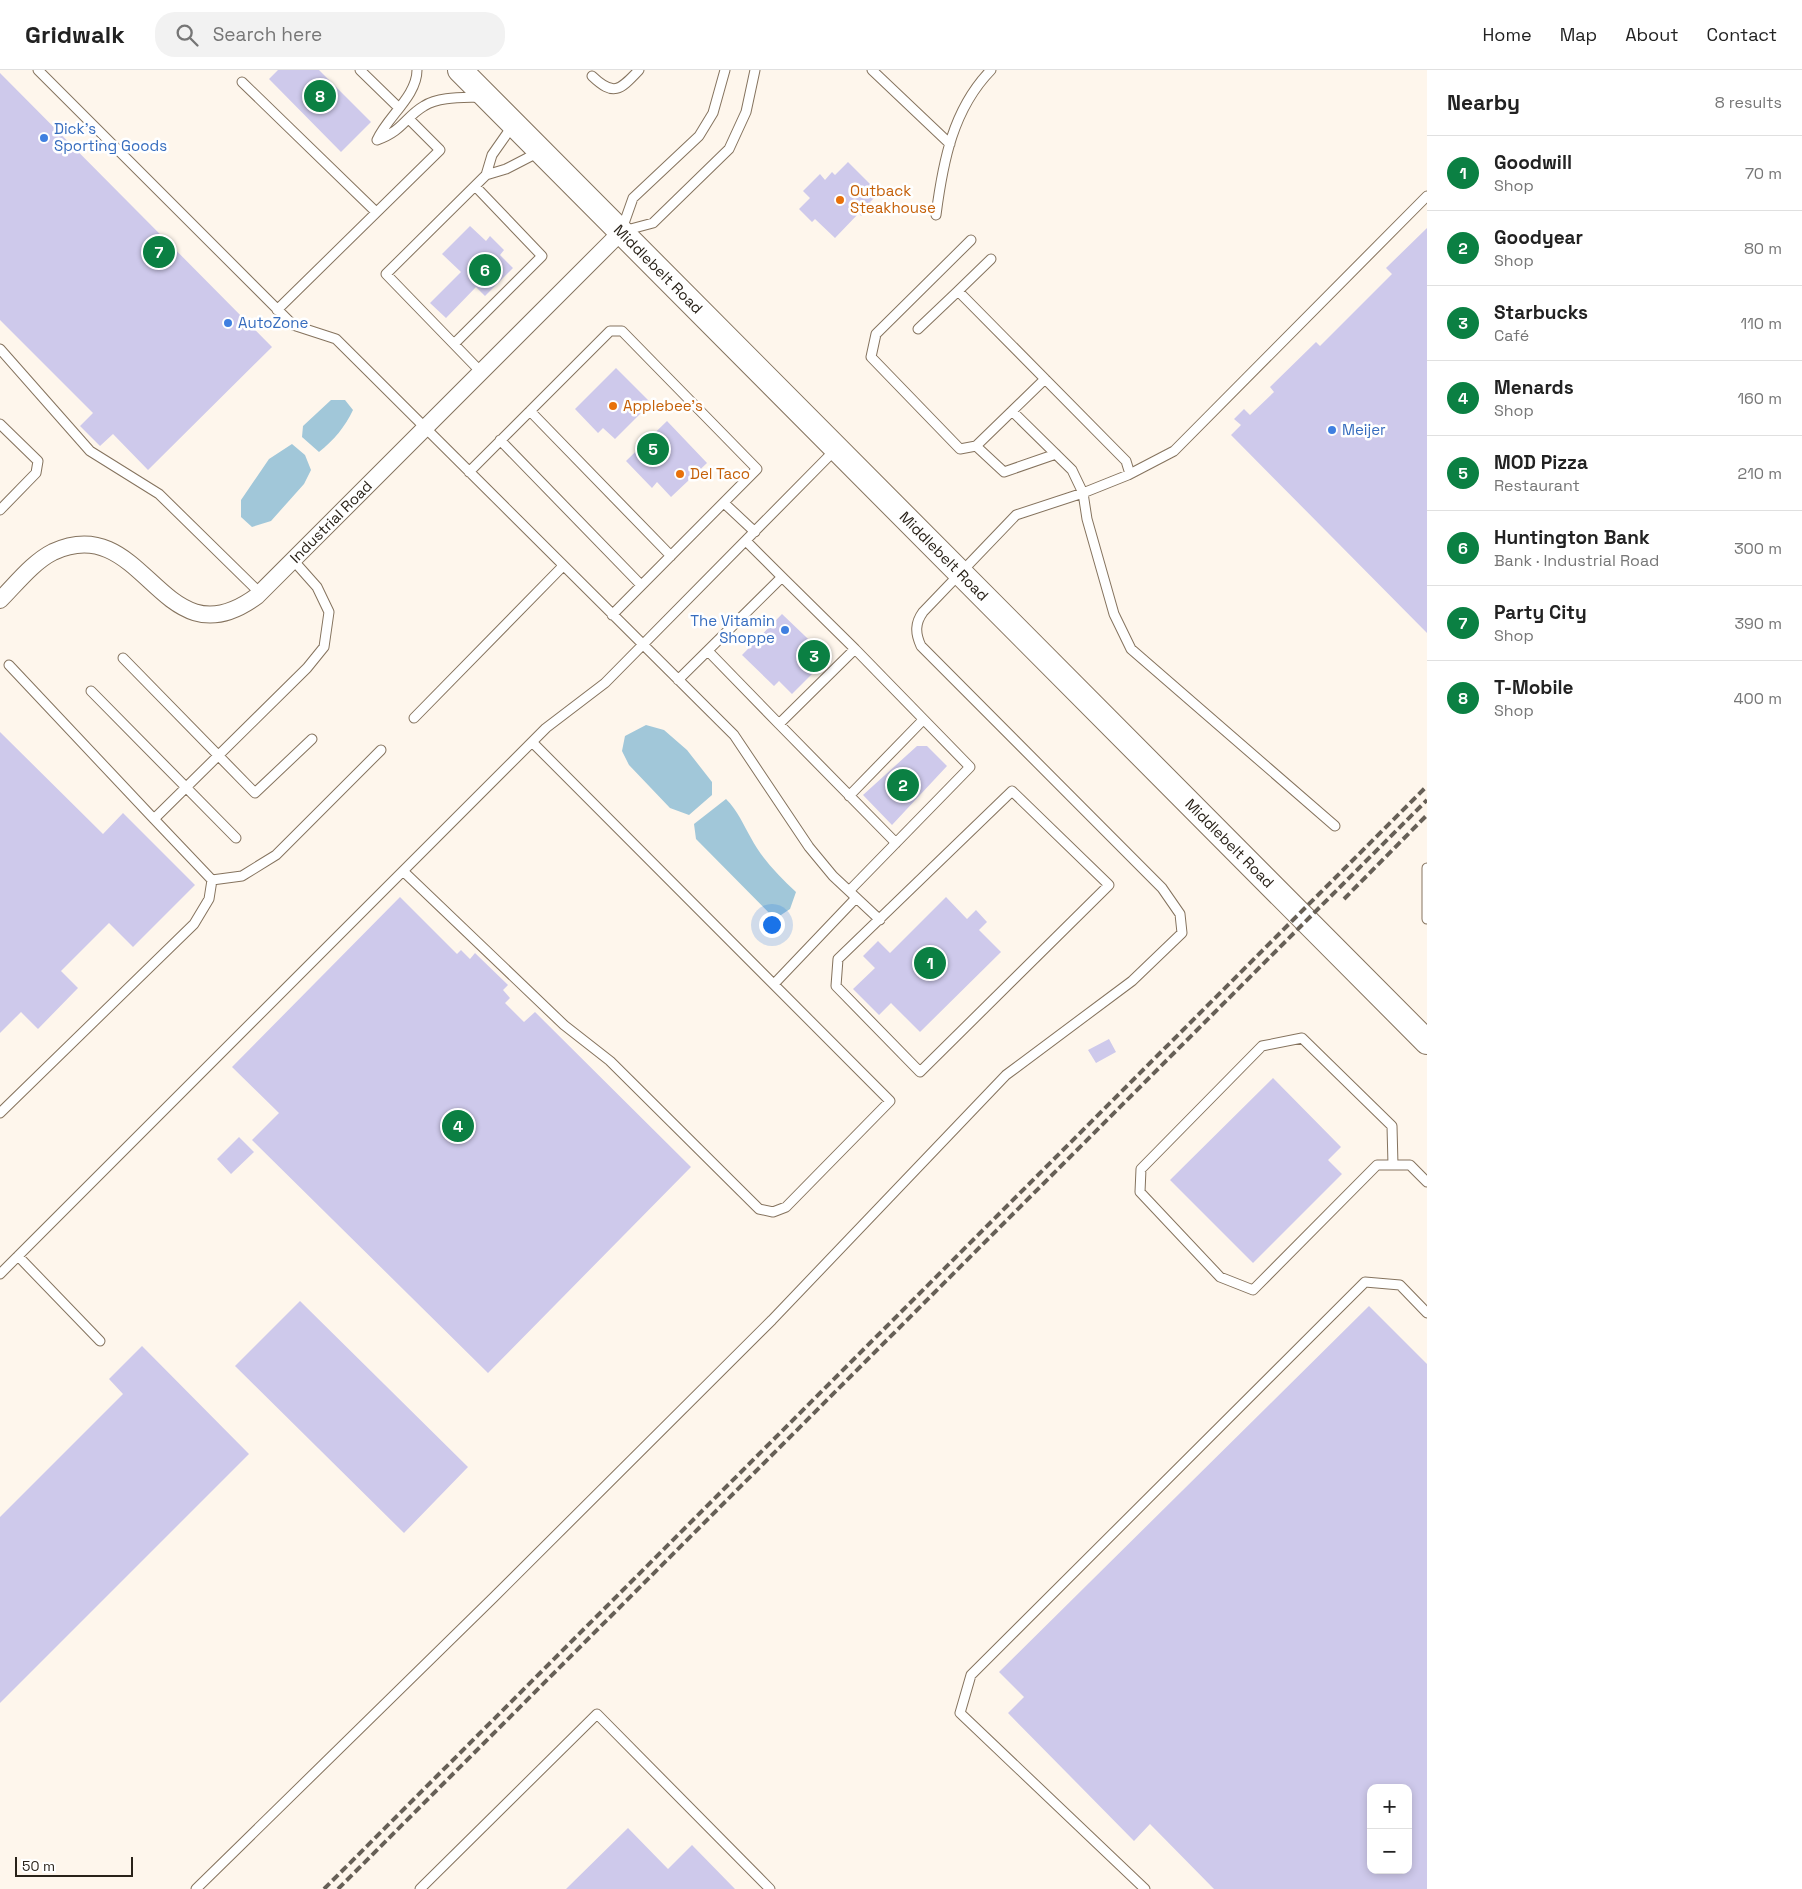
<!DOCTYPE html>
<html lang="en">
<head>
<meta charset="utf-8">
<style>
	:root { --surface:#fff; --page:#f2f2f2; --text:#222; --muted:#767676; --line:#e0e0e0; --accent:#0b8043 }
	body { margin:0; font-family:"Space Grotesk",sans-serif; background:var(--page); color:var(--text) }
	.controls { position:absolute; right:15px; bottom:15px; display:grid; overflow:hidden; border-radius:10px; box-shadow:0 2px 8px #0003 }
	.controls button { width:45px; height:45px; display:grid; place-items:center; padding:0; border:0; border-bottom:1px solid var(--line); background:var(--surface); color:var(--text); font:25px sans-serif }
	.scale { position:absolute; left:15px; bottom:12px; width:118px; box-sizing:border-box; padding-left:5px; border:2px solid #292219; border-top:0; font-size:14px; line-height:18px; white-space:nowrap; color:#292219; -webkit-text-stroke:4px #fff; paint-order:stroke }
	.you { position:absolute; left:771px; top:854px; width:18px; height:18px; margin:-12px; border:4px solid #fff; border-radius:50%; background:#1a73e8; box-shadow:0 0 0 8px #1a73e833 }
	.badge { display:grid; place-items:center; width:32px; height:32px; border-radius:50%; background:var(--accent); color:#fff; font-size:16px; font-weight:700 }
	.pin { position:absolute; translate:-50% -50%; border:2px solid #fff; box-shadow:0 1px 5px #0006 }
	.list { margin:0; padding:0; list-style:none }
	h2 { display:flex; justify-content:space-between; align-items:center; height:65px; margin:0; padding:0 20px; font-size:21px }
	h2 small { font-size:16px; font-weight:400; color:var(--muted) }
	.list li { display:grid; grid-template-columns:32px 1fr auto; gap:15px; align-items:center; box-sizing:border-box; height:75px; padding:0 20px; border-top:1px solid var(--line) }
	.list b { display:block; font-size:19px; white-space:nowrap }
	.list p { margin:0; font-size:16px; white-space:nowrap; color:var(--muted) }
	.list em { font-size:16px; font-style:normal; color:var(--muted) }
	.icon { flex:none; width:28px; height:28px; fill:none; stroke:currentColor; stroke-width:2; stroke-linecap:round; stroke-linejoin:round }
	.map { position:relative; flex:none; width:1427px; height:1819px; overflow:hidden }
	header { display:flex; align-items:center; gap:30px; box-sizing:border-box; height:70px; padding:0 25px; background:var(--surface); border-bottom:1px solid var(--line) }
	header strong { font-size:24px }
	nav { display:flex; gap:28px; margin-inline-start:auto; font-size:18px }
	.search { width:350px; height:45px; background:var(--page); display:flex; align-items:center; gap:12px; box-sizing:border-box; padding:0 18px; border-radius:20px; color:var(--muted); font-size:19px }
	main { display:flex }
	aside { flex:1; background:var(--surface) }
	.map>svg:first-child { display:block }
	.water { fill:#a1c7d9 }
	.building { fill:#cec9eb; fill-rule:evenodd }
	.lines { fill:none; stroke-linecap:round; stroke-linejoin:round }
	.service-casing { stroke:#85735e; stroke-width:11 }
	.minor-casing { stroke:#85735e; stroke-width:18 }
	.secondary-casing { stroke:#85735e; stroke-width:26 }
	.service { stroke:#fff; stroke-width:9 }
	.minor { stroke:#fff; stroke-width:16 }
	.secondary { stroke:#fff; stroke-width:24 }
	.rail { stroke:#676057; stroke-width:4; stroke-dasharray:8 4; stroke-linecap:butt }
	.shop-dot { fill:#3f7fe0; stroke:#fff; stroke-width:2 }
	.food-dot { fill:#e8710a; stroke:#fff; stroke-width:2 }
	.labels { text-anchor:middle; stroke-width:5; stroke-linejoin:round; paint-order:stroke }
	.shop-label { font-size:15px; fill:#366cbe; stroke:#fff; text-anchor:start }
	.food-label { font-size:15px; fill:#c56008; stroke:#fff; text-anchor:start }
	.street-label { font-size:15px; fill:#292219; stroke:#fff }
</style>
</head>
<body>
<header>
<strong>Gridwalk</strong>
<div class="search"><svg class="icon" aria-label="search" viewBox="0 0 24 24"><circle cx="10" cy="10" r="6"/><path d="M15 15l6 6"/></svg>Search here</div>
<nav><a>Home</a><a>Map</a><a>About</a><a>Contact</a></nav>
</header>
<main>
<div class="map">
<svg width="1427" height="1819" viewBox="0 0 1427 1819">
	<rect width="100%" height="100%" fill="#fef6ec"/>
	<path class="water" d="M331,330H345L353,340C345,357 334,370 319,382L302,367L303,356Z
		M292,374L305,385L311,400L304,414L271,451L252,457L241,447V430L269,389Z
		M646,655L664,660L687,680L712,712V725L689,745L670,738L629,695L622,681L625,666Z
		M726,729C738,741 743,754 751,768C762,789 779,806 796,822L790,839L775,849L696,769L694,754Z"/>
	<path class="building" d="M278,0H319L371,52L341,82L269,9Z
		M0,3L272,277L148,400L113,364L100,376L80,356L93,343L0,250Z
		M848,92L879,123L870,132L873,134L861,146L859,143L835,168L815,149L812,152L799,139L810,128L803,121L820,104L825,110L832,102L835,105Z
		M470,156L486,171L490,166L504,180L500,185L513,198L485,226L476,217L446,248L430,233L461,202L442,184Z
		M1427,158V563L1231,365L1241,355L1234,349L1244,339L1250,345L1274,322L1270,317L1316,272L1320,276L1392,204L1386,198Z
		M616,298L651,333L615,369L603,358L598,363L575,339Z
		M667,351L707,393L671,427L657,412L652,418L626,391Z
		M782,544L828,588L792,624L779,611L774,616L742,585Z
		M0,662L103,764L123,743L195,815L133,877L109,853L61,901L78,918L38,959L21,942L0,963Z
		M917,676H927L947,696L892,755L863,725Z
		M400,827L457,884L461,880L470,889L475,883L508,915L503,920L510,928L505,933L524,952L535,942L691,1097L488,1303L252,1070L279,1043L232,997Z
		M946,827L967,849L976,840L987,852L979,860L1001,882L920,962L891,933L879,945L853,919L875,898L863,886L878,871L890,883Z
		M1109,969L1116,982L1096,993L1088,980Z
		M1273,1008L1341,1077L1328,1090L1342,1104L1253,1193L1170,1110Z
		M239,1067L254,1082L231,1104L217,1089Z
		M300,1231L468,1397L404,1463L235,1296Z
		M1369,1236L1427,1294V1819H1214L1150,1754L1134,1771L1008,1643L1024,1627L999,1602ZM1371,1718H1408V1800H1371Z
		M142,1276L249,1384L0,1633V1447L123,1324L109,1309Z
		M628,1758L668,1799L692,1775L735,1819H566Z"/>
	<g class="lines">
		<defs>
			<path id="service" d="M38,0L293,255L336,269L734,665L809,777L833,806L880,850
				M360,0L399,38
				M417,0C417,26 387,47 377,70C403,61 405,47 424,36C440,26 465,28 483,27
				M872,0L950,74
				M592,6C614,27 620,20 639,0
				M242,12L376,142
				M513,55L492,85L486,105L506,99L539,82
				M936,145C943,91 953,39 991,0
				M622,159L633,128L699,66L713,43L725,0
				M623,161L653,153L729,79L746,42L755,0
				M971,170L876,264L871,287L960,379L976,376L1045,309
				M991,189L958,221L1126,391L1130,404
				M277,240L440,80L409,49
				M918,259L958,221
				M454,274L542,186L476,117
				M0,279L90,381L159,424L260,523
				M481,302L386,204L486,105
				M530,341L671,486
				M1012,341L1072,400L1083,423L1087,449L1114,544L1131,579L1335,756
				M0,354L38,391L36,403L0,440
				M500,370L641,515
				M976,376L1004,402L1056,384
				M469,402L610,261H622L757,399L612,545
				M724,433L755,462
				M708,581L779,654L855,579L782,507
				M123,588L255,723L312,669
				M9,595L154,749
				M678,610L782,507L746,471
				M91,621L236,768
				M414,648L563,496
				M779,654L896,773
				M1012,721L1109,815L920,1002L836,916L838,889Z
				M849,726L923,650
				M1427,798V849
				M403,801L564,955L610,991L759,1139L773,1142L786,1137L890,1031L532,672
				M212,810L242,806L276,785L381,680
				M849,821L970,697L855,579
				M774,914L856,828
				M0,1043L194,854L209,829L212,810L154,749L307,598L324,577L329,542L317,517L293,490
				M1393,1095L1392,1056L1302,968L1262,976L1141,1099L1140,1122L1220,1207L1253,1220L1377,1095H1410L1427,1112
				M18,1186L100,1271
				M0,1204L546,658L605,613L836,379
				M196,1819L494,1527L772,1250L1006,1005L1132,911L1182,863L1180,844L1162,818L921,576C915,563 915,553 923,542L1016,445L1083,423L1128,405L1174,381L1427,126
				M420,1819L597,1644L770,1819
				M1145,1819L960,1643L971,1605L1365,1212L1400,1215L1427,1243"/>
			<g id="minor">
				<path id="s1" d="M0,530C16,514 33,492 53,482C146,439 161,597 257,526L621,162"/>
			</g>
			<g id="secondary">
				<path id="s2" d="M460,0L1427,972"/>
			</g>
		</defs>
		<use href="#service" class="service-casing"/>
		<use href="#minor" class="minor-casing"/>
		<use href="#secondary" class="secondary-casing"/>
		<use href="#service" class="service"/>
		<use href="#minor" class="minor"/>
		<use href="#secondary" class="secondary"/>
		<path class="rail" d="M1344,829L1427,745
			M324,1819L1427,716
			M338,1819L1427,730"/>
	</g>
	<g class="shop-dot">
		<circle cx="44" cy="68" r="5"/>
		<circle cx="228" cy="253" r="5"/>
		<circle cx="1332" cy="360" r="5"/>
		<circle cx="785" cy="560" r="5"/>
	</g>
	<g class="food-dot">
		<circle cx="840" cy="130" r="5"/>
		<circle cx="613" cy="336" r="5"/>
		<circle cx="680" cy="404" r="5"/>
	</g>
	<g class="labels">
		<g class="shop-label">
			<text x="54" y="64">Dick's<tspan x="54" dy="17">Sporting Goods</tspan></text>
			<text x="238" y="258">AutoZone</text>
			<text x="1342" y="365">Meijer</text>
			<text x="775" y="556" text-anchor="end">The Vitamin<tspan x="775" dy="17">Shoppe</tspan></text>
		</g>
		<g class="food-label">
			<text x="850" y="126">Outback<tspan x="850" dy="17">Steakhouse</tspan></text>
			<text x="623" y="341">Applebee's</text>
			<text x="690" y="409">Del Taco</text>
		</g>
		<g class="street-label">
			<text dy="5" stroke="none"><textPath href="#s2" startOffset="281">Middlebelt Road</textPath></text>
			<text dy="5" stroke="none"><textPath href="#s1" startOffset="408">Industrial Road</textPath></text>
			<text dy="5" stroke="none"><textPath href="#s2" startOffset="686">Middlebelt Road</textPath></text>
			<text dy="5" stroke="none"><textPath href="#s2" startOffset="1091">Middlebelt Road</textPath></text>
		</g>
	</g>
</svg>
<div class="controls">
<button>+</button>
<button>−</button>
</div>
<div class="scale">50 m</div>
<div class="you"></div>
<div class="pin badge" style="left:930px;top:893px">1</div>
<div class="pin badge" style="left:903px;top:715px">2</div>
<div class="pin badge" style="left:814px;top:586px">3</div>
<div class="pin badge" style="left:458px;top:1056px">4</div>
<div class="pin badge" style="left:653px;top:379px">5</div>
<div class="pin badge" style="left:485px;top:200px">6</div>
<div class="pin badge" style="left:159px;top:182px">7</div>
<div class="pin badge" style="left:320px;top:26px">8</div>
</div>
<aside>
<h2>Nearby<small>8 results</small></h2>
<ul class="list">
<li><span class="badge">1</span><div><b>Goodwill</b><p>Shop</p></div><em>70 m</em></li>
<li><span class="badge">2</span><div><b>Goodyear</b><p>Shop</p></div><em>80 m</em></li>
<li><span class="badge">3</span><div><b>Starbucks</b><p>Café</p></div><em>110 m</em></li>
<li><span class="badge">4</span><div><b>Menards</b><p>Shop</p></div><em>160 m</em></li>
<li><span class="badge">5</span><div><b>MOD Pizza</b><p>Restaurant</p></div><em>210 m</em></li>
<li><span class="badge">6</span><div><b>Huntington Bank</b><p>Bank · Industrial Road</p></div><em>300 m</em></li>
<li><span class="badge">7</span><div><b>Party City</b><p>Shop</p></div><em>390 m</em></li>
<li><span class="badge">8</span><div><b>T-Mobile</b><p>Shop</p></div><em>400 m</em></li>
</ul>
</aside>
</main>
</body>
</html>
